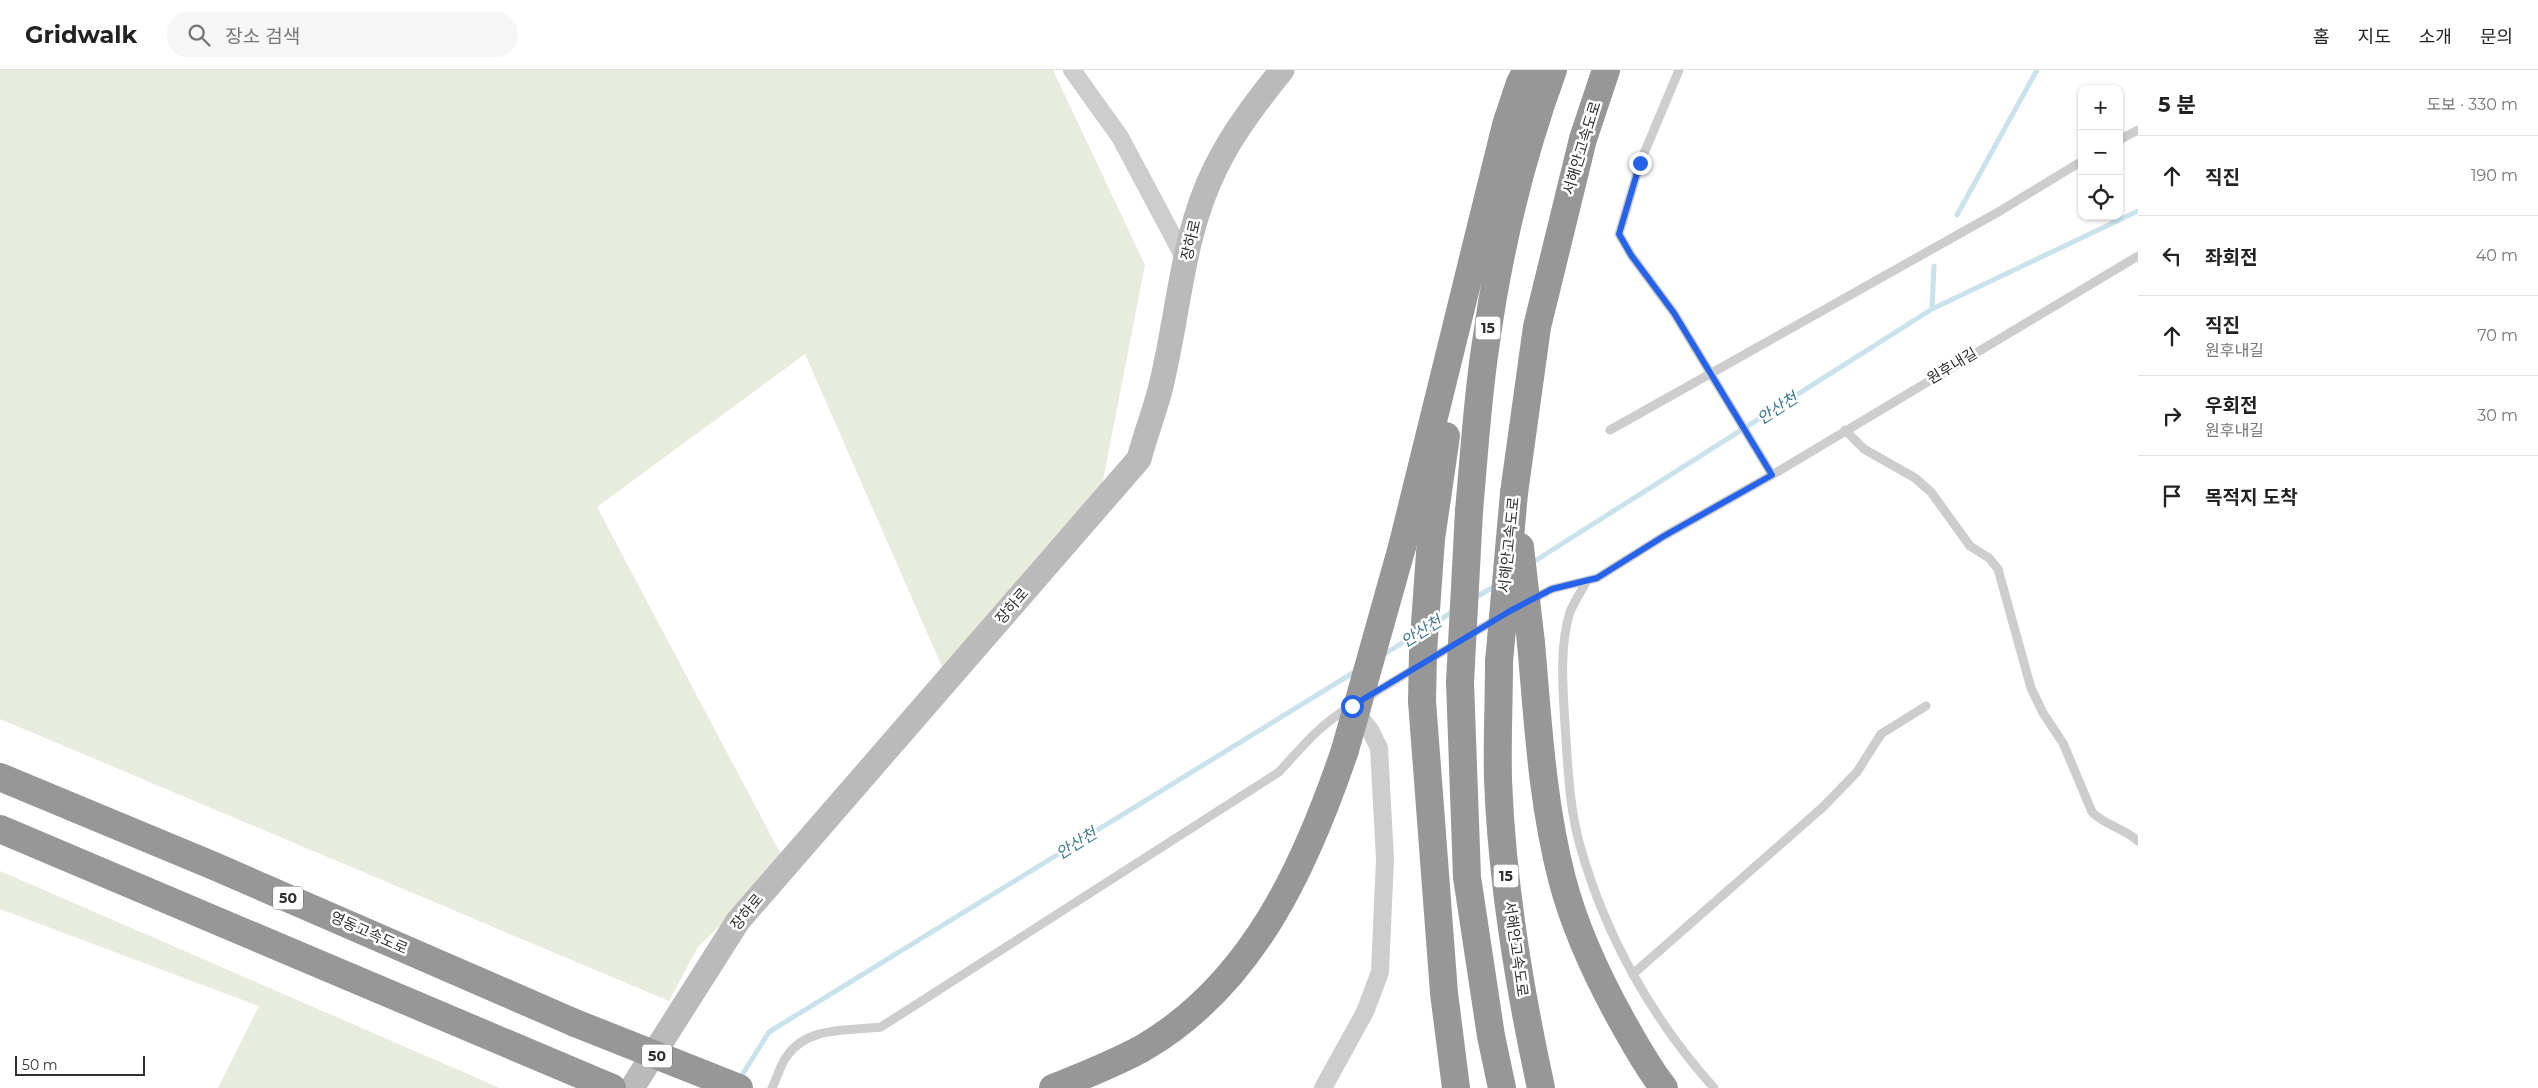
<!DOCTYPE html>
<html lang="ko">
<head>
<meta charset="utf-8">
<style>
	:root { --surface:#fff; --page:#f6f6f6; --text:#222; --muted:#767676; --line:#e0e0e0 }
	body { margin:0; font-family:Montserrat,"Noto Sans KR",sans-serif; background:var(--page); color:var(--text) }
	.controls { position:absolute; right:15px; top:15px; display:grid; overflow:hidden; border-radius:10px; box-shadow:0 1px 4px #0004 }
	.controls button { width:45px; height:45px; display:grid; place-items:center; padding:0; border:0; border-bottom:1px solid var(--line); background:var(--surface); color:var(--text); font:25px sans-serif }
	.scale { position:absolute; left:15px; bottom:12px; width:130px; box-sizing:border-box; padding-left:5px; border:2px solid #303030; border-top:0; font-size:14px; line-height:18px; white-space:nowrap; color:#303030; -webkit-text-stroke:4px #fff; paint-order:stroke }
	.stop { position:absolute; width:15px; height:15px; margin:-11px; border:4px solid #2563eb; border-radius:50%; background:#fff }
	.stop.end { background:#2563eb; border-color:#fff; box-shadow:0 1px 5px #0008 }
	.list { margin:0; padding:0; list-style:none }
	h2 { display:flex; justify-content:space-between; align-items:center; height:65px; margin:0; padding:0 20px; font-size:21px }
	h2 small { font-size:16px; font-weight:400; color:var(--muted) }
	.list li { display:grid; grid-template-columns:32px 1fr auto; gap:15px; align-items:center; box-sizing:border-box; height:80px; padding:0 20px; border-top:1px solid var(--line) }
	.list b { display:block; font-size:19px; white-space:nowrap }
	.list p { margin:0; font-size:16px; white-space:nowrap; color:var(--muted) }
	.list em { font-size:16px; font-style:normal; color:var(--muted) }
	.icon { flex:none; width:28px; height:28px; fill:none; stroke:currentColor; stroke-width:2; stroke-linecap:round; stroke-linejoin:round }
	.map { position:relative; flex:none; width:2138px; height:1018px; overflow:hidden }
	header { display:flex; align-items:center; gap:30px; box-sizing:border-box; height:70px; padding:0 25px; background:var(--surface); border-bottom:1px solid var(--line) }
	header strong { font-size:24px }
	nav { display:flex; gap:28px; margin-inline-start:auto; font-size:18px }
	.search { width:350px; height:45px; background:var(--page); display:flex; align-items:center; gap:12px; box-sizing:border-box; padding:0 18px; border-radius:20px; color:var(--muted); font-size:19px }
	main { display:flex }
	aside { flex:1; background:var(--surface) }
	.map>svg:first-child { display:block }
	.green { fill:#e7ecde }
	.lines { fill:none; stroke-linecap:round; stroke-linejoin:round }
	.stream { stroke:#cae2ec; stroke-width:5 }
	.lane { stroke:#cdcdcd; stroke-width:9 }
	.street { stroke:#cdcdcd; stroke-width:18 }
	.secondary { stroke:#bababa; stroke-width:25 }
	.highway { stroke:#979797; stroke-width:28 }
	.highway-bridge { stroke:#979797; stroke-width:28 }
	.route { stroke:#2563eb; stroke-width:6 }
	.labels { text-anchor:middle; stroke-width:5; stroke-linejoin:round; paint-order:stroke }
	.shield { fill:#fff; stroke:#6e6e6e; stroke-width:1 }
	.shield-label { font-size:14px; font-weight:bold; fill:#303030 }
	.street-label { font-size:15px; fill:#303030; stroke:#fff }
	.water-label { font-size:16px; font-style:italic; fill:#3e7991; stroke:#fff }
</style>
</head>
<body>
<header>
<strong>Gridwalk</strong>
<div class="search"><svg class="icon" aria-label="search" viewBox="0 0 24 24"><circle cx="10" cy="10" r="6"/><path d="M15 15l6 6"/></svg>장소 검색</div>
<nav><a>홈</a><a>지도</a><a>소개</a><a>문의</a></nav>
</header>
<main>
<div class="map">
<svg width="2138" height="1018" viewBox="0 0 2138 1018">
	<rect width="100%" height="100%" fill="#fff"/>
	<path class="green" d="M0,0H1053L1145,195L1098,436L950,615L805,284L597,437L785,792L698,877L669,931L0,649Z
		M0,801L500,1018H218L259,936L0,839Z"/>
	<g class="lines">
		<path class="stream" d="M1957,145L2037,0
			M1932,239L1934,196
			M1530,494L1932,239L2138,141
			M1474,528L1497,515
			M1434,553L1454,541
			M1383,585L1416,564
			M739,1010L769,962L1356,601"/>
		<path class="lane" d="M1679,0L1640,93L1619,164L1631,185L1674,243L1772,405L2138,186
			M2119,70L2138,60
			M1610,360L2000,141L2082,91
			M1845,360L1864,379L1915,408L1931,422L1970,476L1989,488L1998,499L2031,618L2043,643L2063,673L2092,742C2104,755 2124,758 2138,771
			M1586,512C1581,522 1574,532 1570,542C1559,577 1563,619 1565,655C1568,696 1569,739 1581,779C1606,867 1653,950 1714,1018
			M1529,531L1552,519L1597,508L1664,466L1772,405
			M1366,628L1498,548
			M1633,904L1823,737L1857,702L1881,664L1926,636
			M772,1018C777,1008 780,995 787,986C807,956 849,961 881,957L1279,702C1303,676 1319,655 1350,637"/>
		<path class="street" d="M1072,0L1120,67L1186,191
			M1323,1018L1365,942L1380,902L1385,789L1379,678L1370,660L1352,637"/>
		<path class="secondary" d="M632,1018L738,851L1139,389C1145,366 1154,343 1160,320C1179,246 1181,166 1216,97C1233,62 1258,30 1282,0"/>
		<path class="highway" d="M1514,423L1537,257L1583,69L1606,0
			M1469,441C1474,387 1477,333 1485,279C1498,183 1520,90 1553,0
			M1431,469L1446,366
			M1402,477L1506,55L1520,13L1527,0
			M1531,573C1538,652 1542,732 1562,809C1575,859 1597,906 1622,951C1635,974 1647,997 1664,1018
			M1499,592C1499,631 1497,670 1498,710C1502,813 1519,917 1541,1018
			M1460,612L1467,807L1491,966L1502,1018
			M1422,631L1444,923L1456,1018
			M0,707L214,796L575,953
			M0,759L612,1018
			M1053,1018C1083,1006 1114,994 1143,978C1253,914 1306,795 1345,680"/>
		<path class="highway-bridge" d="M1520,477L1531,573
			M1499,592L1514,423
			M1460,612L1469,441
			M1422,631L1423,582L1431,469
			M1345,680L1402,477
			M575,953L739,1018"/>
	</g>
	<g class="lines">
		<path class="route" d="M1352,636L1510,541L1552,519L1597,508L1664,466L1772,405L1674,243L1631,185L1619,164L1640,93"/>
	</g>
	<g class="labels">
		<g class="shield">
			<rect x="1475.5" y="246.5" width="25" height="23" rx="4"/>
			<rect x="1493.5" y="794.5" width="25" height="23" rx="4"/>
			<rect x="273" y="816.5" width="30" height="23" rx="4"/>
			<rect x="642" y="974.5" width="30" height="23" rx="4"/>
		</g>
		<g class="shield-label">
			<text x="1488" y="263">15</text>
			<text x="1506" y="811">15</text>
			<text x="288" y="833">50</text>
			<text x="657" y="991">50</text>
		</g>
		<g class="street-label">
			<text transform="translate(1582 78) rotate(-73)" y="5">서해안고속도로</text>
			<text transform="translate(1191 170) rotate(-77)" y="5">장하로</text>
			<text transform="translate(1952 296) rotate(-31)" y="5">원후내길</text>
			<text transform="translate(1509 475) rotate(-84)" y="5">서해안고속도로</text>
			<text transform="translate(1012 536) rotate(-49)" y="5">장하로</text>
			<text transform="translate(747 842) rotate(-51)" y="5">장하로</text>
			<text transform="translate(369 863) rotate(24)" y="5">영동고속도로</text>
			<text transform="translate(1516 879) rotate(82)" y="5">서해안고속도로</text>
		</g>
		<g class="water-label">
			<text transform="translate(1777 338) rotate(-33)" y="6">안산천</text>
			<text transform="translate(1421 561) rotate(-32)" y="6">안산천</text>
			<text transform="translate(1076 773) rotate(-32)" y="6">안산천</text>
		</g>
	</g>
</svg>
<div class="controls">
<button>+</button>
<button>−</button>
<button><svg class="icon" aria-label="locate" viewBox="0 0 24 24"><circle cx="12" cy="12" r="6"/><path d="M12 2v4M12 18v4M2 12h4M18 12h4"/></svg></button>
</div>
<div class="scale">50 m</div>
<div class="stop" style="left:1352px;top:636px"></div>
<div class="stop end" style="left:1640px;top:93px"></div>
</div>
<aside>
<h2>5 분<small>도보 · 330 m</small></h2>
<ul class="list">
<li><svg class="icon" aria-label="ahead" viewBox="0 0 24 24"><path d="M12 20V5M6 11l6-6 6 6"/></svg><div><b>직진</b></div><em>190 m</em></li>
<li><svg class="icon" aria-label="left" viewBox="0 0 24 24"><path d="M17 20v-9H6M10 6l-5 5 5 5"/></svg><div><b>좌회전</b></div><em>40 m</em></li>
<li><svg class="icon" aria-label="ahead" viewBox="0 0 24 24"><path d="M12 20V5M6 11l6-6 6 6"/></svg><div><b>직진</b><p>원후내길</p></div><em>70 m</em></li>
<li><svg class="icon" aria-label="right" viewBox="0 0 24 24"><path d="M7 20v-9h11M14 6l5 5-5 5"/></svg><div><b>우회전</b><p>원후내길</p></div><em>30 m</em></li>
<li><svg class="icon" aria-label="arrive" viewBox="0 0 24 24"><path d="M6 21V4h12l-3 4 3 4H6"/></svg><div><b>목적지 도착</b></div></li>
</ul>
</aside>
</main>
</body>
</html>
